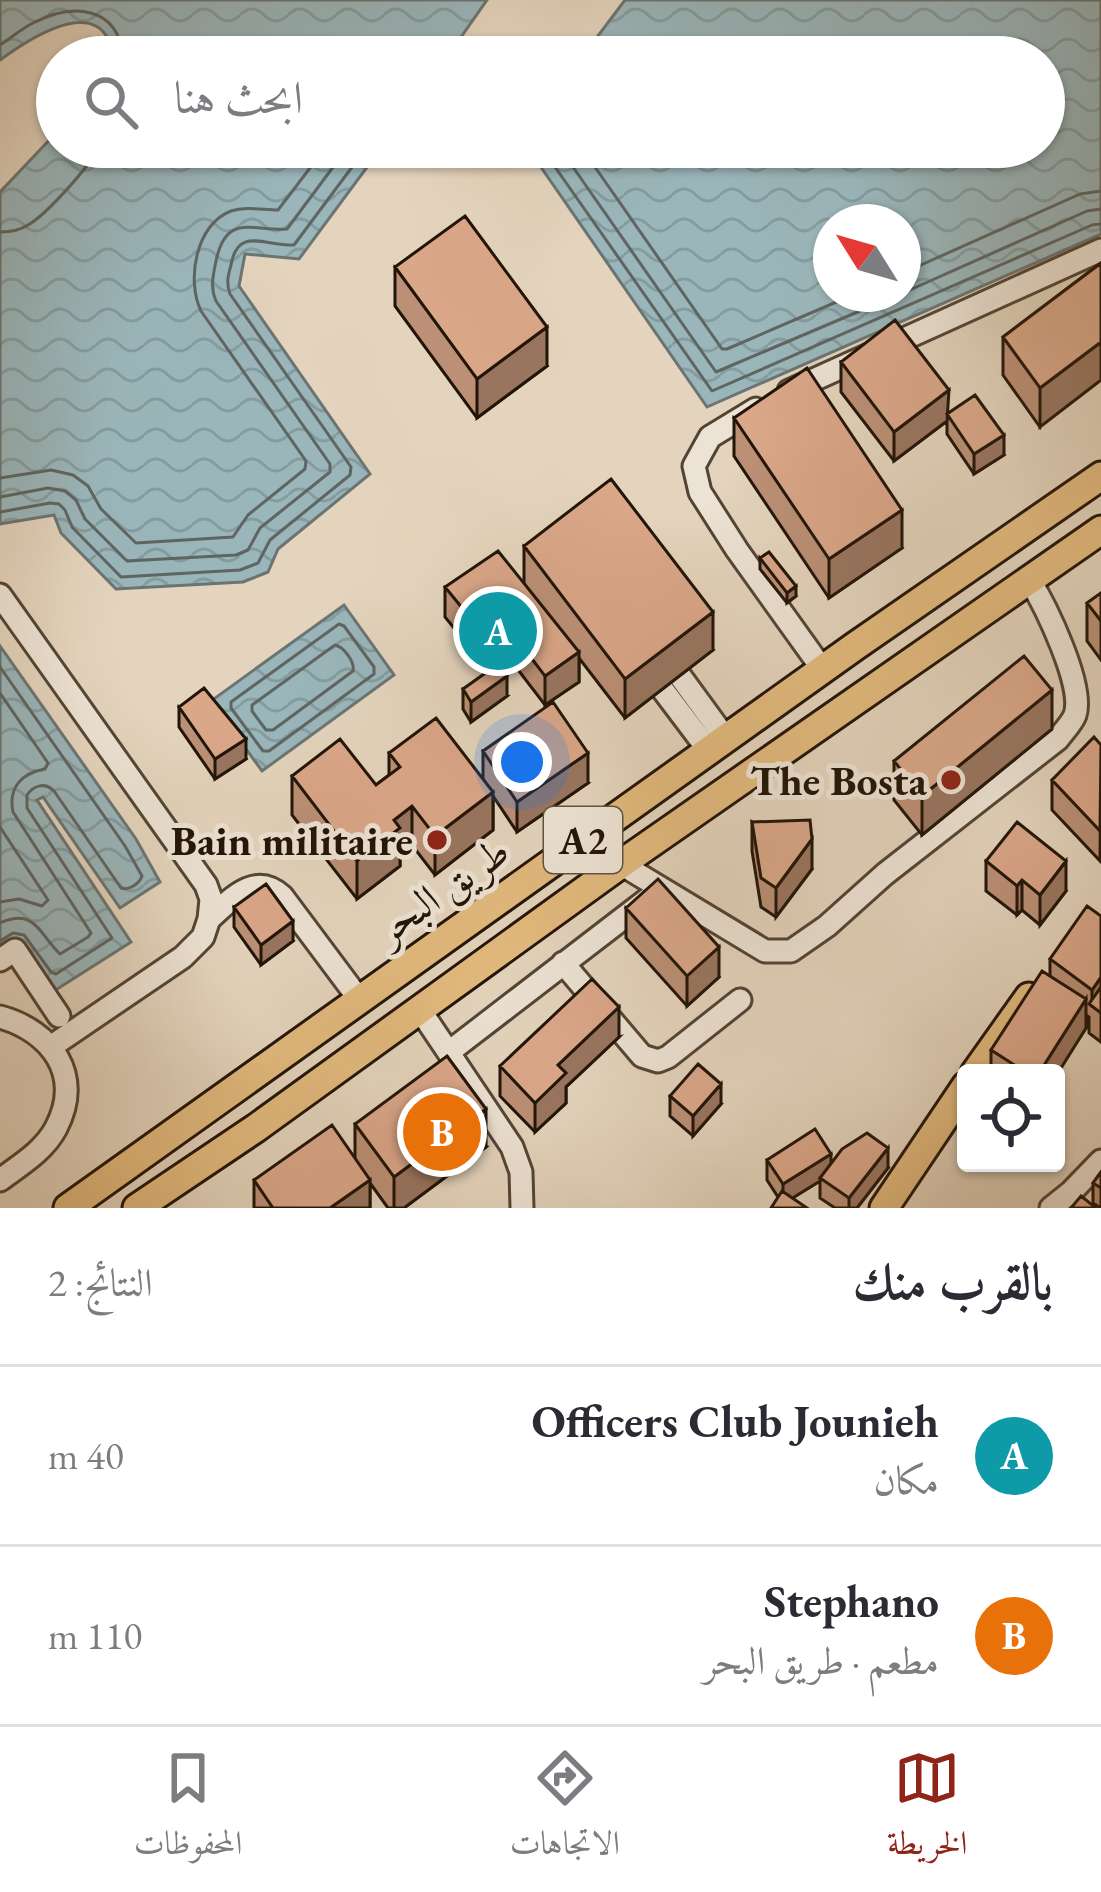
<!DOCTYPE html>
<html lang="ar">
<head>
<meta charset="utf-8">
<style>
	:root { --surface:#fff; --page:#f2f2f3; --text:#2b2b33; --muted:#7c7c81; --line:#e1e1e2; --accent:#8f2418 }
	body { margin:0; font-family:"EB Garamond",Amiri,serif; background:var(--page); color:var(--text); direction:rtl }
	.controls { position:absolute; right:36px; bottom:36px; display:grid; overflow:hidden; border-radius:12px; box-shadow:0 3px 9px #0004 }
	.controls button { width:108px; height:108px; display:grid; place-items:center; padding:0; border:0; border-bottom:3px solid var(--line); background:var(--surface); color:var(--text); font:60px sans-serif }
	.compass { position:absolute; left:813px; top:204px; width:108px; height:108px; border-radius:50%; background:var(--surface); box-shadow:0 3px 9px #0004; rotate:307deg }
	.you { position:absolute; left:522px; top:762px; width:42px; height:42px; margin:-30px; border:9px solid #fff; border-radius:50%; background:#1a73e8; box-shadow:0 0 0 18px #1a73e833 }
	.badge { display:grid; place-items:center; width:78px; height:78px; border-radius:50%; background:var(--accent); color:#fff; font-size:39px; font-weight:700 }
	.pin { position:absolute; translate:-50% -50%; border:6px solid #fff; box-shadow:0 3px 12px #0006 }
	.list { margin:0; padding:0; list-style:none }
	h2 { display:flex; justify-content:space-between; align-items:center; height:156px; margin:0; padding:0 48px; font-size:51px }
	h2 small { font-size:39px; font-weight:400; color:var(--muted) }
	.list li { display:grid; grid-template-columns:78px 1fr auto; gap:36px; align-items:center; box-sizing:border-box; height:180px; padding:0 48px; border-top:3px solid var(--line) }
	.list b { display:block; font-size:45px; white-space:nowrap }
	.list p { margin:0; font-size:39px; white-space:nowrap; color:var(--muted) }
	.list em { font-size:39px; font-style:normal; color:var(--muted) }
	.icon { flex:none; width:66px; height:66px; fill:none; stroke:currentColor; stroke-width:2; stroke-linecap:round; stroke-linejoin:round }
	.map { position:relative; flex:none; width:1101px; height:1208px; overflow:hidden; direction:ltr }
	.search { position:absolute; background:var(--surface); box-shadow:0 3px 9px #0004; left:36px; right:36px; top:36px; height:132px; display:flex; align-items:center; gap:30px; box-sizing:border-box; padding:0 42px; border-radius:66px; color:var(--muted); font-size:45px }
	.sheet { height:516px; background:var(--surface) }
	nav { display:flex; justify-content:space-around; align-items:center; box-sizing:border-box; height:168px; border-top:3px solid var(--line); background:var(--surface); font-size:33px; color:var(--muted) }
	nav a { display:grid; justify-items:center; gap:6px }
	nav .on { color:var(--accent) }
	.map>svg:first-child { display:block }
	.water { fill:url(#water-waves); stroke:#6a7573; stroke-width:3; fill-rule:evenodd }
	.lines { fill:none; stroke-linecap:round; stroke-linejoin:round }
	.shore { stroke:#5e6562; stroke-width:3 }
	.minor-casing { stroke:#524435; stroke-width:27 }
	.major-casing { stroke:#211408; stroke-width:33 }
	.minor { stroke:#ede3d4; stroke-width:21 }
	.major { stroke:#e2ba7e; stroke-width:27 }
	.wall { fill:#bb9076; stroke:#211408; stroke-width:3 }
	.shaded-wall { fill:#997560; stroke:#211408; stroke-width:3 }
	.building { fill:#daa789; stroke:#211408; stroke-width:3 }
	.poi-dot { fill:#8f2418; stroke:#ede3d4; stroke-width:4.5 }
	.labels { text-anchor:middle; stroke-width:10; stroke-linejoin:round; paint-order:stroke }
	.shield { fill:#ede3d4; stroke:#5e5245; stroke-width:3 }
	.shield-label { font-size:39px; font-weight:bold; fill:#211408 }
	.poi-label { font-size:42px; font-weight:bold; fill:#211408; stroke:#ede3d4; text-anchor:end }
	.street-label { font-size:42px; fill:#211408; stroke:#ede3d4 }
</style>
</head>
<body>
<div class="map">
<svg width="1101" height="1208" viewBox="0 0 1101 1208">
	<defs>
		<pattern id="water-waves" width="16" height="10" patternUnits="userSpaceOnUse" patternTransform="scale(3)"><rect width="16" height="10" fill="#9ab6bb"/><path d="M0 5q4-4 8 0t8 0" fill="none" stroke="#849c9f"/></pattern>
	</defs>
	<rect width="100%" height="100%" fill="#e4d4bd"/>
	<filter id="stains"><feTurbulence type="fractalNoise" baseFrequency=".00167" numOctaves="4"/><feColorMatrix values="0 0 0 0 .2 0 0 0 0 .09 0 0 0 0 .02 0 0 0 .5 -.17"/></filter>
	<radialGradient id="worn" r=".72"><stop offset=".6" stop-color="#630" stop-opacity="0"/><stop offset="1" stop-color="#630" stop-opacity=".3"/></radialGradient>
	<path class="water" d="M0,0H487L447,57H112C110,50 111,43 107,37C85,0 22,44 0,60Z
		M625,0H1101V234L707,407L527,147H1044V57H582ZM831,222H903V294H831Z
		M57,132V147H382L299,259L245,254L239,286L370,474L278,549L268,572L243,582L116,589L61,533L54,515L0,524V192Z
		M344,605L394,675L262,771L211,701Z
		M0,646L136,839L160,882L120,908L43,797L37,800L131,942L51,993L0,955Z"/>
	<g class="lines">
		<path class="shore" d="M0,45C11,38 21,29 33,23C72,3 118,5 123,57
			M541,147L712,391L1092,225L1101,224
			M559,147L716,372L900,294
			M581,147L722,349H727L855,294
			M0,232C10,232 19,231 28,225C46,215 90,166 99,147
			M903,273L1080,194L1101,191
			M903,293L1087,211L1101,209
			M0,478L51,470L73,475L88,486L101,509L136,543L233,537L248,515L305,469L306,461L201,311C186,280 196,224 231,211C246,206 263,210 278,210L326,147
			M0,497L48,488L65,491L76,500L85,519L127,561L236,555L248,550L260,528L330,472V464L216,301C210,287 213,276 216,261C226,213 252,231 287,229L348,147
			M0,512L50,503L59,504L65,510L72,527L121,577L240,570L258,563L270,540L350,475L351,467L230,294C226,283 228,276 231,265C238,226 264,246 294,245L367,147
			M339,624L344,626L374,667V674L269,751H263L231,708V702Z
			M335,645C344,647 355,662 353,671L273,730H266L252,711V705Z
			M0,667L125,846L142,876C140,883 129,891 121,888L54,791C45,782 34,785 27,795V808L112,938L56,974L51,972L24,935L13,933L0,941
			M0,693L48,763L45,769C22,773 8,787 13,812L91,933L88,937L60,954C39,934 35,907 0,923
			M0,827L48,900L42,906L19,899L0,902"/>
		<defs>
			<path id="minor" d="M789,391L1101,250
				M756,409L710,437L694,466L700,492L737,550L823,670
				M0,595L206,885L211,899L209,919L203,937L183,957L52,1046
				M680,676L726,739
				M663,690L709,751
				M621,864L765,951H791L827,926L885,874L1058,739C1063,732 1072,723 1075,715C1085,686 1045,605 1029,579
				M209,919C231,900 254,871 282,896L359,999
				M0,960L15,950L59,1016
				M563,963L642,1056L658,1061L668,1057L740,1000
				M420,1010L512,1147L521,1172L522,1208
				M0,1017C51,1031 84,1075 56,1128C44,1151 20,1165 0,1180
				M449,1052L648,899
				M1051,1208L1071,1192L1101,1161"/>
			<path id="major" d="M975,1073L1029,997
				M68,1208L854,647L1101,476
				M137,1208L256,1128L621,864L1101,530
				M884,1208L966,1086"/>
		</defs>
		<use href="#minor" class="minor-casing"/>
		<use href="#major" class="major-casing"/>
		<use href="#minor" class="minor"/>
		<use href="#major" class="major"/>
	</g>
	<path class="wall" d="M1101,263L1040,427L1003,375V337Z
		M395,267L547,366L477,418L395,306Z
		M841,362L949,413L1004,455L974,474L947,434V421L894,461L841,392Z
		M734,418L902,548L829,598L734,456Z
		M524,546L713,650L625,718L579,658V682L545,705L499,645L481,661L445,617V587L524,582Z
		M760,558L796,596L787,603L760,569Z
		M1101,593V660L1087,641V603Z
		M463,689L507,696L471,722L463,709Z
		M179,707L246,759L215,779L179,727Z
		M1052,729L922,835L894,800V761Z
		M1101,745L1100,861L1052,810V780Z
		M483,751L588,783L517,832L493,796V830L435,875L412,845L400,854V866L357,899L292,815V776L376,785L389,775V753L483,778Z
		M752,822L812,869L776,917L761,907L752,851Z
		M986,861L1066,891L1040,925L1022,910L1017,915L986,891Z
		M234,907L293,941L261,965L234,927Z
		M626,908L719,977L687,1006L626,938Z
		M1101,916V1042L1089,1033V1017L1086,1015V1028L1056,1073H991V1050L1050,975V959Z
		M619,1037L566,1087V1103L535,1132L500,1096V1066Z
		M670,1096L721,1104L693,1136L670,1116Z
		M355,1124L486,1147L404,1208H388L370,1183V1208H254V1180L355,1158Z
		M767,1160L831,1163L888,1168L857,1208H835L820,1198V1181L792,1198L778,1197L767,1180Z
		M1101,1172V1208L1093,1203V1183Z"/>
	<path class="shaded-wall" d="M547,327V366L477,418V379Z
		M1101,342V380L1040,427V388Z
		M949,390L947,421L894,461V432Z
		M1004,435V455L974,474V454Z
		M902,510V548L829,598V559Z
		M796,586V596L787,603V593Z
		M713,612V650L625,718V679Z
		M499,616V645L481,661V631Z
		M579,652V682L545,705V676Z
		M507,676V696L471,722V702Z
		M1052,690V729L922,835V796Z
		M246,739V759L215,779V759Z
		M588,753V783L517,832V802Z
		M493,792V830L435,875V836Z
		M412,806V845L400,854V866L357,899V861L394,820Z
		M812,839V869L776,917V888Z
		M1066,861V891L1040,925V895Z
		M1022,880V910L1017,915V886Z
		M293,921V941L261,965V945Z
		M719,947V977L687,1006V976Z
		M1101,977V1006H1092V990Z
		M1086,999V1028L1056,1076V1073H1039Z
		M619,1007V1037L566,1087V1103L535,1132V1103L558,1065Z
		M721,1084V1104L693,1136V1116Z
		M486,1109V1147L404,1208H394V1177Z
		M888,1148V1168L857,1208H849V1198Z
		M831,1154V1174L820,1178V1181L783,1204V1184Z
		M370,1180V1208H330Z"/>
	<path class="building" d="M465,216L547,327L477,379L395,267Z
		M1101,263V342L1040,388L1003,337Z
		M895,320L949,390L894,432L841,362Z
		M807,368L902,510L829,559L734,418Z
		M975,395L1004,435L974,454L947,414Z
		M611,479L713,612L625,679L524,546Z
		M498,551L579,652L545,676L499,616L481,631L445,587Z
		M769,552L796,586L787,593L760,558Z
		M1101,593V621L1087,603Z
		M1024,656L1052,690L922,796L894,761Z
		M498,664L507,676L471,702L463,689Z
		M204,688L246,739L215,759L179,707Z
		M553,702L588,753L517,802L483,751Z
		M436,718L493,792L435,836L412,806L394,820L400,828L357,861L292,776L340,739L376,785L400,767L389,753Z
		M1094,737L1101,745L1100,831L1052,780Z
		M810,820L812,839L776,888L761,878L752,822Z
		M1017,822L1066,861L1040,895L1022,880L1017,886L986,861Z
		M658,879L719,947L687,976L626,908Z
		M266,884L293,921L261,945L234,907Z
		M1087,906L1101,916V977L1092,990L1050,959Z
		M1042,971L1086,999L1039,1073H1027L991,1050Z
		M592,979L619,1007L558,1065L566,1073L535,1103L500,1066Z
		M1101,987V1013L1089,1004Z
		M447,1056L486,1109L394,1177L355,1124Z
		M698,1064L721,1084L693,1116L670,1096Z
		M332,1125L370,1180L330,1208H273L254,1180Z
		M815,1129L831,1154L783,1184L767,1160Z
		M867,1133L888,1148L849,1198L820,1178L842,1149Z
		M1101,1172V1188L1093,1183Z
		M782,1191L807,1208H771Z
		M1081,1196L1096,1208H1071Z"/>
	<g class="poi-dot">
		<circle cx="951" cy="780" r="12"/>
		<circle cx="437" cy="840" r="12"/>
	</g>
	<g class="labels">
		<rect class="shield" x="544" y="807" width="78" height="66" rx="9"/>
		<g class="shield-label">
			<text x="583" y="854">A2</text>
		</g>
		<g class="poi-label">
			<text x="927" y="795">The Bosta</text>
			<text x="413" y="855">Bain militaire</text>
		</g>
		<g class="street-label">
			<text transform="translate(442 889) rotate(-35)" y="15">طريق البحر</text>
		</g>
	</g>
	<rect width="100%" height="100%" filter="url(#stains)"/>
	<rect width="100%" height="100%" fill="url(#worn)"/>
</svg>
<div class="controls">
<button><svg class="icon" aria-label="locate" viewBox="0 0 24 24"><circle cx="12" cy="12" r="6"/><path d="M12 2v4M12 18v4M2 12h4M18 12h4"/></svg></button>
</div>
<svg class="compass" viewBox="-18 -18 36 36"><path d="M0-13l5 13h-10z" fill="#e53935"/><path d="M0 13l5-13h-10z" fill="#7c7c81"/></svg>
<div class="you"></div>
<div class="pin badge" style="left:498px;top:631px;background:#0f9aa8">A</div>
<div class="pin badge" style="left:442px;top:1132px;background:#e8710a">B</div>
<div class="search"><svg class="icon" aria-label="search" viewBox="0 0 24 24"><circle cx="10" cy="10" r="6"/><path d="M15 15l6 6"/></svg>ابحث هنا</div>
</div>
<section class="sheet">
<h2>بالقرب منك<small>النتائج: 2</small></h2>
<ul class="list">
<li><span class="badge" style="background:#0f9aa8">A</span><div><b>Officers Club Jounieh</b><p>مكان</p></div><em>40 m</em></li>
<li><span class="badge" style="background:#e8710a">B</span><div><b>Stephano</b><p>مطعم · طريق البحر</p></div><em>110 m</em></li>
</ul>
</section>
<nav>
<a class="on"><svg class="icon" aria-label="map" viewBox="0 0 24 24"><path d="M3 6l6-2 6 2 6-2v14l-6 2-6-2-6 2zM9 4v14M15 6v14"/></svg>الخريطة</a>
<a><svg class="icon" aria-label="directions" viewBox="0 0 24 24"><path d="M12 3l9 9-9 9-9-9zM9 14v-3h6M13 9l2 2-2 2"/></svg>الاتجاهات</a>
<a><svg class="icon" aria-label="saved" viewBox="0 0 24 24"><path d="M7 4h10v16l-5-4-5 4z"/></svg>المحفوظات</a>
</nav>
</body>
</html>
